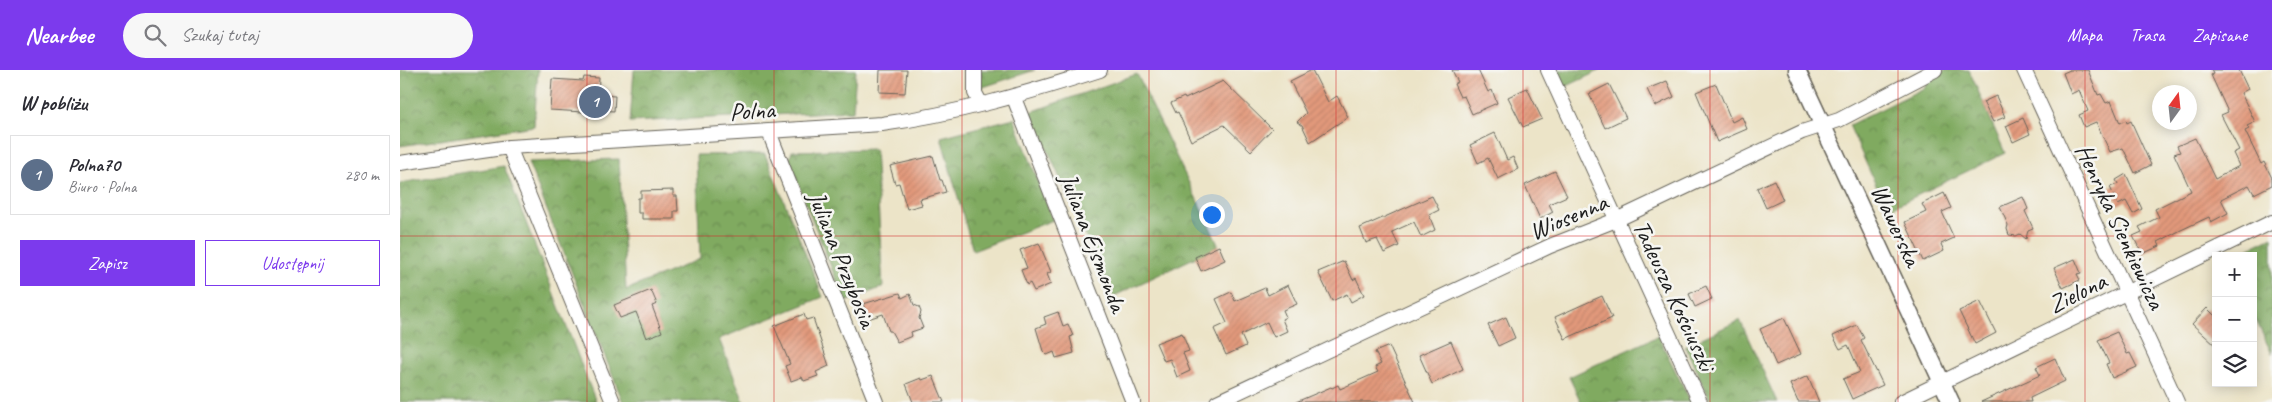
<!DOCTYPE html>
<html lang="pl">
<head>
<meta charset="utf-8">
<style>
	:root { --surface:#fff; --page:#f7f7f7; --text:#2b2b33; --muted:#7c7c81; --line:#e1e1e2; --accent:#7c3aed }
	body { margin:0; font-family:Caveat,sans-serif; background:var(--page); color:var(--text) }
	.controls { position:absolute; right:15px; bottom:15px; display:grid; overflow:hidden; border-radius:0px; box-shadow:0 2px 12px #0003 }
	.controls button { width:45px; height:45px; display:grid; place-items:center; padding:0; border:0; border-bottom:1px solid var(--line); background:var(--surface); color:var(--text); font:25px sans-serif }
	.compass { position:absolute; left:1752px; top:15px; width:45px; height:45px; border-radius:50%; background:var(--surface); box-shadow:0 2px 12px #0003; rotate:15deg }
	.you { position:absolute; left:811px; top:144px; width:18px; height:18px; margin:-12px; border:4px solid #fff; border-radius:50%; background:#1a73e8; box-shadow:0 0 0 8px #1a73e833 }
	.badge { display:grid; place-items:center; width:32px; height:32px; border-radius:50%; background:var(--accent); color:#fff; font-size:16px; font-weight:700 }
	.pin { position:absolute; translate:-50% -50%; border:2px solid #fff; box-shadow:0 1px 5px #0006 }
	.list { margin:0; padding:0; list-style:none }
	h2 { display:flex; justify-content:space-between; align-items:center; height:65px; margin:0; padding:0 20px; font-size:21px }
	h2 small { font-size:16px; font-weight:400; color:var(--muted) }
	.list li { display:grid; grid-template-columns:32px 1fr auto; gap:15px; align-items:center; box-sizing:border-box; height:80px; margin:0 10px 10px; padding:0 10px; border:1px solid var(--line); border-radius:0px }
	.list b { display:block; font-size:19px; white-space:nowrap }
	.list p { margin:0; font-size:16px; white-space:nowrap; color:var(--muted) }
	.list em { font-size:16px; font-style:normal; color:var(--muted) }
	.actions { display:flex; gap:10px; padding:15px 20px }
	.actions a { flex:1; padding:11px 0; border:1px solid var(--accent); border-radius:0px; text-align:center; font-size:18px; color:var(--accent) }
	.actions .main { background:var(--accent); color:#fff }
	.icon { flex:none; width:28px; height:28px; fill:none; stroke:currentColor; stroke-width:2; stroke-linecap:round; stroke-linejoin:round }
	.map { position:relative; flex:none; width:1872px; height:332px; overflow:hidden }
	header { display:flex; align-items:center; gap:30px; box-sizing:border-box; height:70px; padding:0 25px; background:var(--accent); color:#fff }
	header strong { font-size:24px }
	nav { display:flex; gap:28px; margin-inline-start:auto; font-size:18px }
	.search { width:350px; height:45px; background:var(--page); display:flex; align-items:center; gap:12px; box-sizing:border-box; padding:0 18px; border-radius:28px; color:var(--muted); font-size:19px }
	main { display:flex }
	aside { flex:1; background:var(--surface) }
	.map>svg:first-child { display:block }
	.forest { fill:url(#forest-crowns); stroke:#4e633e }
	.building { fill:url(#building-hatch) }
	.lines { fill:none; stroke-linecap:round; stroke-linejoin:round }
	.minor-casing { stroke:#656258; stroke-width:16 }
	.tertiary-casing { stroke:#656258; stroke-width:19 }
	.minor { stroke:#fff; stroke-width:14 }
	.tertiary { stroke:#fff; stroke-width:16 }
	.grid { fill:none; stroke:#d62828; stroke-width:1; stroke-opacity:0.55 }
	.labels { text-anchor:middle; stroke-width:5; stroke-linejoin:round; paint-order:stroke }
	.street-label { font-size:25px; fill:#1c1c1c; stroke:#f6f6f2 }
</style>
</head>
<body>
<header>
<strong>Nearbee</strong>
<div class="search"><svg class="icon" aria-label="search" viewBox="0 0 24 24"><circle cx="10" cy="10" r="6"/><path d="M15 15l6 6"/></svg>Szukaj tutaj</div>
<nav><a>Mapa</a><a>Trasa</a><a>Zapisane</a></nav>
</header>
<main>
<aside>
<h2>W pobliżu<small></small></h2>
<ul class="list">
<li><span class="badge" style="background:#5c6f8a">1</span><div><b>Polna70</b><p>Biuro · Polna</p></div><em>280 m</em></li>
</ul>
<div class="actions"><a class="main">Zapisz</a><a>Udostępnij</a></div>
</aside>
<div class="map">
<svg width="1872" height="332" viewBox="0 0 1872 332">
	<defs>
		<pattern id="forest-crowns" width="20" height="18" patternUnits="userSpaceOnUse" patternTransform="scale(1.25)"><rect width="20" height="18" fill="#80aa60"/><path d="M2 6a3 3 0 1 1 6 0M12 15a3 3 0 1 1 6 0" fill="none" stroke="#688a4e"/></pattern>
		<pattern id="building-hatch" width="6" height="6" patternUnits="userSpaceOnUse" patternTransform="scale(1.25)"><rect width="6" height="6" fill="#e2997b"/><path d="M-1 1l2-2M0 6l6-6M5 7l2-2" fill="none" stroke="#c1836a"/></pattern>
	</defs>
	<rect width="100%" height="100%" fill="#f6f6f2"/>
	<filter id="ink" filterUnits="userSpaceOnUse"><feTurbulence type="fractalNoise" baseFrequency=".02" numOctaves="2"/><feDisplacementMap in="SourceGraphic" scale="10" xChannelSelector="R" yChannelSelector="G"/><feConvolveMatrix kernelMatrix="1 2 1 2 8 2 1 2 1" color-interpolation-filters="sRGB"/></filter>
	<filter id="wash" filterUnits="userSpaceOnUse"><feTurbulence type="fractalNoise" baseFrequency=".0096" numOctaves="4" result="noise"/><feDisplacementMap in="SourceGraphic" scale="20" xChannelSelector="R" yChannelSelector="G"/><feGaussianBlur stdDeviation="1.12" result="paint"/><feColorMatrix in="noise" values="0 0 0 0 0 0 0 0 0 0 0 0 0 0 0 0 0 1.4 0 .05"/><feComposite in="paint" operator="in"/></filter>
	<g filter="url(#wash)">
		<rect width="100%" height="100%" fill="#ece4c8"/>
		<path class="forest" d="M0,0H138L134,56L0,76Z
			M234,0H456L453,41L230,52Z
			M581,0H635L580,18Z
			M1158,0H1201L1165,17Z
			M1546,0H1569L1605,83L1487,140L1449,55L1526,17L1524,11Z
			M737,4L819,176L712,227L631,42Z
			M614,48L653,150L573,181L541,67Z
			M475,79L483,217L445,232L389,91L392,81Z
			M365,84L423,227L319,269L344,332H223L128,92L219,89L226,220L300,189L296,85Z
			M104,96L196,332H0V113Z
			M1872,167V284L1853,244V186H1834Z
			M1340,250L1377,332H1311L1285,276Z
			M1258,266L1291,332H1181L1169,307Z"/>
		<g id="blocks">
			<path class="building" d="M480,0H507L505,23L479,22Z
				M912,0L928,32L937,26L948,47L910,72L902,55L897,52L906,43L890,11Z
				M1052,0H1078L1088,22L1092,20L1097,33L1072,44L1064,26L1060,27L1054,14L1058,12Z
				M1670,0H1688L1698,25L1701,24L1706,33L1711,31L1720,53L1726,50L1727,53L1731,51L1751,95L1735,103L1723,78L1710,82L1696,52L1684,57L1679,45L1688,41L1679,20L1671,24L1663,3Z
				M1811,0H1839L1848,19L1841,23L1855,52L1847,56L1849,59L1845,61L1861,94L1864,92L1872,108V115L1854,124L1849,115L1821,129L1828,143L1811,152L1809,147L1781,160L1758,172L1760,176L1742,184L1733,166L1742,162L1739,157L1759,147L1755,139L1791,121L1774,84L1780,82L1777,76L1795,68L1815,109L1839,96L1833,83L1839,80L1821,45L1828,42L1811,5L1813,4Z
				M184,7L199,8L198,25L215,26L214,41L183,39V42L150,40L152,9L183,11Z
				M823,11L872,59L851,81L824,55L791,71L778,42L776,43L771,33L784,27L785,29Z
				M1267,11L1274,27L1255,36L1247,19Z
				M1209,14L1226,48L1205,58L1189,24Z
				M1316,14L1332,52L1342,47L1347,59L1317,72L1296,22Z
				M1127,18L1142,49L1123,57L1108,27Z
				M1596,26L1605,47L1593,52L1583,32Z
				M1623,48L1630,64L1613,72L1606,56Z
				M1095,63L1107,90L1113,87L1118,99L1098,109L1088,88L1078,93L1070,75Z
				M533,86L540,110H542L546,122L520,129L522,135L507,139L499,113L495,114L490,96Z
				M1155,101L1167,126L1149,134L1153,142L1140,149L1125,115Z
				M1726,104L1742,139L1733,144L1726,131L1718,135L1710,117L1718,114L1716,110Z
				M1374,110L1383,130L1366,138L1357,118Z
				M273,120V126H277L278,141H274V149H242V143H238V128H241V121Z
				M1544,123L1551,138L1542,142L1554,168L1541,174L1544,181L1523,191L1505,152L1526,142L1522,134Z
				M1032,126L1039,140L1029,145L1035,160L1021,167L1014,152L992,162L999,176L984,183L977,169L966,173L960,158Z
				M1623,127L1628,139L1625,141L1633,158L1628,160L1626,169L1620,164L1616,166L1609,165L1607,159L1608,155L1600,137Z
				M639,173L651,202L647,204L651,214L634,221L630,213L627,215L621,200L627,198L620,180Z
				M819,176L825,190L801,201L795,187Z
				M1675,189L1681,203L1677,204L1680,210L1663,218L1654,198Z
				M944,191L953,210L956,208L964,225L951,232L947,224L932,231L918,202Z
				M888,215L897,234L883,240L886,247L882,249L887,261L874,267L867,252L841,265L846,276L826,285L814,259L827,253L816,229L831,222L835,231L865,218L868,225Z
				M1306,216L1312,229L1295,237L1289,224Z
				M251,220L257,234L252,236L262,262L246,268L236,242L220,248L214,235Z
				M500,223L502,228L510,224L514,235L519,237L521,242L519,248L523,258L511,262L512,266L497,272L491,261H489L483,244L468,249L463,234Z
				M1202,226L1212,248L1165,269L1155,247Z
				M1580,231L1596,263L1575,274L1559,241Z
				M1807,238L1816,247V276L1792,254Z
				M658,242L663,256L668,254L673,266L670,267L674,283L656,288L654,282L647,285L643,281L636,258L646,254L644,247Z
				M404,244L406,250L413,248L429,296L416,302L418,306L404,311L402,307L391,311L385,296L390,294L374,256Z
				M1106,247L1115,268L1098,276L1088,255Z
				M1384,248L1401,284L1376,295L1360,259Z
				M1457,255L1464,268L1461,270L1483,315L1452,329L1443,309L1460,302L1448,275L1440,279L1433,266Z
				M1717,262L1727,284L1730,283L1737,297L1712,308L1706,294L1709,293L1698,270Z
				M782,263L789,281L783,283L790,301L777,307L770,289L764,291L756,273Z
				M1051,271L1063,299L1032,314L1019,285Z
				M989,276L1015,332H896L931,317L932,318L938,315L940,319L978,302L975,297L981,294L975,282Z
				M1655,288L1665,311L1630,328L1631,332H1581L1640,305L1636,297Z
				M533,306L544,332H513L506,314L521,308L522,310Z
				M1408,306L1419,332H1398L1390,314Z"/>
		</g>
	</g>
	<g filter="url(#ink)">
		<use href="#blocks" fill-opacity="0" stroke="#656258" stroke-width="1"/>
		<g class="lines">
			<defs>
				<path id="minor" d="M575,0V23L581,34
					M1148,0L1300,332
					M1624,0L1777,332
					M614,28L733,332
					M369,62L476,332
					M109,77L213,332
					M0,93L109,77L482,54C557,44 628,23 700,0
					M817,332L1150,176L1216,150L1402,62L1439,50L1535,0
					M1501,332L1872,152"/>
				<path id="tertiary" d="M1397,0L1551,332"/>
			</defs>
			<use href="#minor" class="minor-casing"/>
			<use href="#tertiary" class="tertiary-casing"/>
			<use href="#minor" class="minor"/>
			<use href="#tertiary" class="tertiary"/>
		</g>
	</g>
	<path class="grid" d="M187,0V332M374,0V332M562,0V332M749,0V332M936,0V332M1123,0V332M1310,0V332M1498,0V332M1685,0V332M0,166H1872"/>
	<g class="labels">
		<g class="street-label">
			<text transform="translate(352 40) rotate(-3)" y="9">Polna</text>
			<text transform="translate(1168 146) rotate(-23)" y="9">Wiosenna</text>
			<text transform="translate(1497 155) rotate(65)" y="9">Wawerska</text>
			<text transform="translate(1721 156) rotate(65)" y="9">Henryka Sienkiewicza</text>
			<text transform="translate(694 172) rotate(69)" y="9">Juliana Ejsmonda</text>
			<text transform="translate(443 189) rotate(68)" y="9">Juliana Przybosia</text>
			<text transform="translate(1677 222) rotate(-26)" y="9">Zielona</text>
			<text transform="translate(1275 225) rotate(65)" y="9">Tadeusza Kościuszki</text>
		</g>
	</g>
</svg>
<div class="controls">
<button>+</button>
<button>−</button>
<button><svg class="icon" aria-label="layers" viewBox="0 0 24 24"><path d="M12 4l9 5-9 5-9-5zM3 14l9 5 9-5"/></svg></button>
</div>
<svg class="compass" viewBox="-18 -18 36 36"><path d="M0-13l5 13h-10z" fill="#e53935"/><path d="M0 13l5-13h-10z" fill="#7c7c81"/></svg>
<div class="you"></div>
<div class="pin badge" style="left:195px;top:32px;background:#5c6f8a">1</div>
</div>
</main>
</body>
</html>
